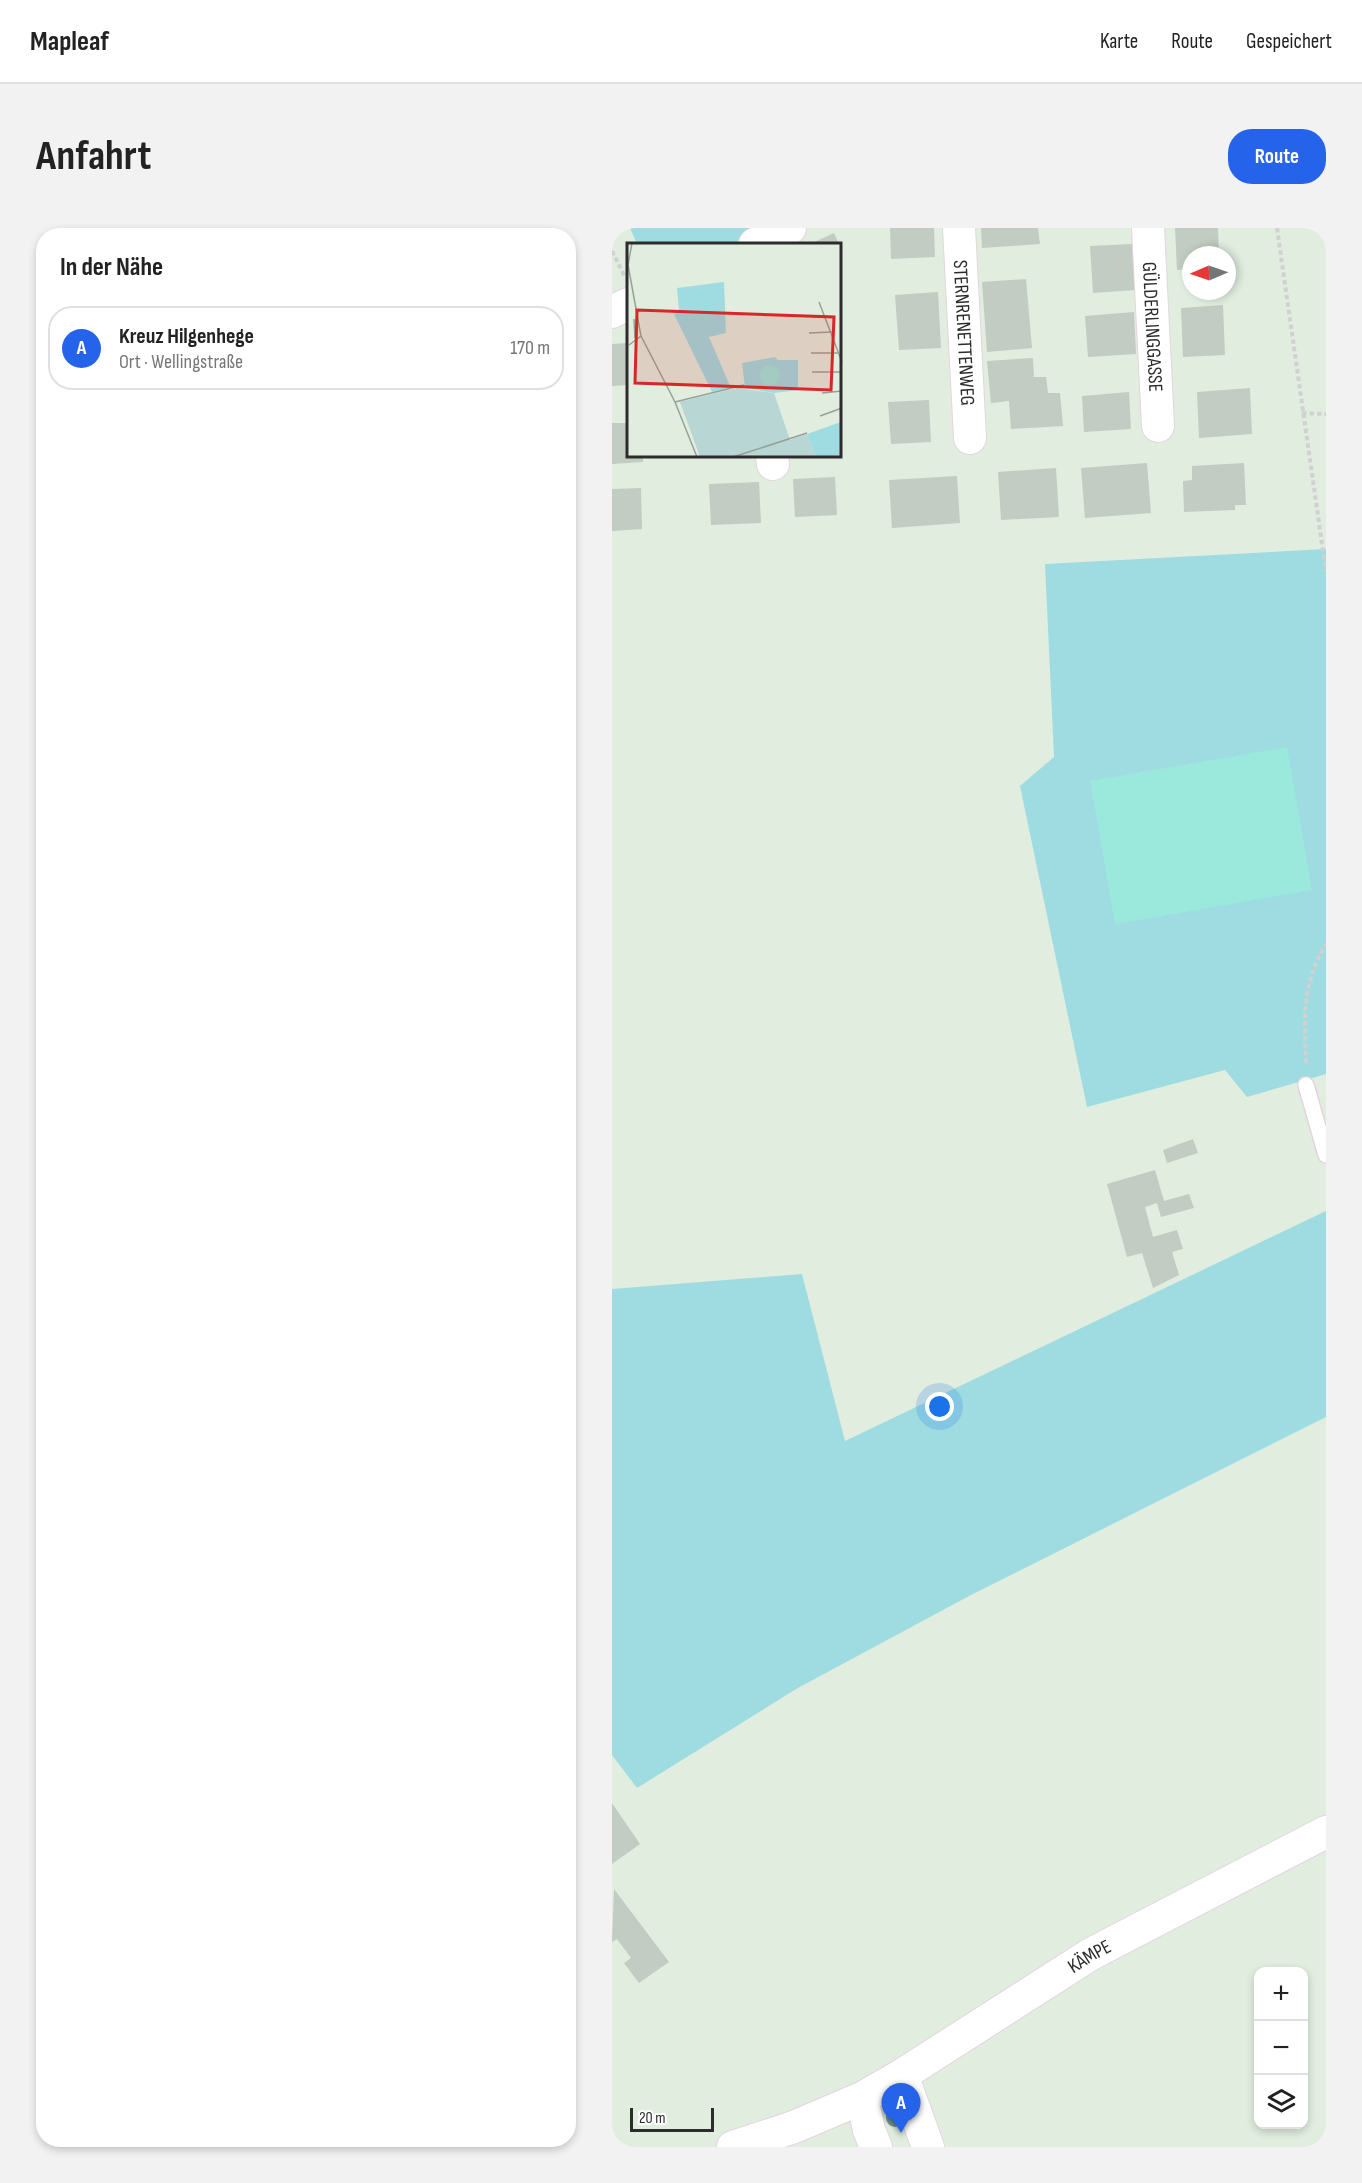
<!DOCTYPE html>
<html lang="de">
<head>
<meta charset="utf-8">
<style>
	:root { --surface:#fff; --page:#f2f2f2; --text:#222; --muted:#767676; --line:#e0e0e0; --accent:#2563eb }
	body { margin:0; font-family:"Sofia Sans Condensed",sans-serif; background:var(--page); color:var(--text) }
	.controls { position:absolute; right:18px; bottom:18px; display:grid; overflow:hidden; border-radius:12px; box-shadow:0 3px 9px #0003 }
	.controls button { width:54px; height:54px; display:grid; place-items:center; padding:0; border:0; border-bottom:2px solid var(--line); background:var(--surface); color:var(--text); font:30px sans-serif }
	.compass { position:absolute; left:570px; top:18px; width:54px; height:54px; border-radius:50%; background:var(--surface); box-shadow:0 3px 9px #0003; rotate:268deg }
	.scale { position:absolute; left:18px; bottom:15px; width:84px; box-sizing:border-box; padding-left:6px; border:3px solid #2c2c2c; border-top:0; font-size:16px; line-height:21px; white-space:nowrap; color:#2c2c2c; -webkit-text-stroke:4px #fff; paint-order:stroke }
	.you { position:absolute; left:328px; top:1179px; width:21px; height:21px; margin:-15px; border:4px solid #fff; border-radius:50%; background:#1a73e8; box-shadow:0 0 0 9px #1a73e833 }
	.badge { display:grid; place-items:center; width:39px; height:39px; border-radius:50%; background:var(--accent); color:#fff; font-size:20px; font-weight:700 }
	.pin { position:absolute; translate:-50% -50px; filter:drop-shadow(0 2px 3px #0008) }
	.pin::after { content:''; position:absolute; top:32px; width:21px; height:18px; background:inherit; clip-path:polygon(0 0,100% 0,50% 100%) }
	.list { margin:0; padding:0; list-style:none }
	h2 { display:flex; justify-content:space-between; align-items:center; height:78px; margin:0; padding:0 24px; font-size:26px }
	h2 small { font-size:20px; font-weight:400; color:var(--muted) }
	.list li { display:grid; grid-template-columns:39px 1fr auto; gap:18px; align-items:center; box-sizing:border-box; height:84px; margin:0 12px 12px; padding:0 12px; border:2px solid var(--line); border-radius:24px }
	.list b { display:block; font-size:22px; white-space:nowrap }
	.list p { margin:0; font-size:20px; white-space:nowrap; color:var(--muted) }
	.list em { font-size:20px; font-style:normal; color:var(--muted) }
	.icon { flex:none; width:33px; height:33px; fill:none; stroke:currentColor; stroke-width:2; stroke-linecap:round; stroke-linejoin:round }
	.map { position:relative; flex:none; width:714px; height:1919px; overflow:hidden; border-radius:24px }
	header { display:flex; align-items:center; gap:36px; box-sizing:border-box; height:84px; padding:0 30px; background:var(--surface); border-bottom:2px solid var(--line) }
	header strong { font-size:28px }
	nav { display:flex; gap:33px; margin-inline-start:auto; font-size:21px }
	.intro { display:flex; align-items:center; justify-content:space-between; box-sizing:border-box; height:144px; padding:0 36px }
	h1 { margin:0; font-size:42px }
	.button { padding:15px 27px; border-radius:24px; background:var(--accent); color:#fff; font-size:21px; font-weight:700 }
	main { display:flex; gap:36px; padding:0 36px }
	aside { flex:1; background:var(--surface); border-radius:24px; box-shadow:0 3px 9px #0003 }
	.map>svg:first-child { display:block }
	.green { fill:#9edce1 }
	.pitch { fill:#9be8dc }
	.building { fill:#c2ccc2 }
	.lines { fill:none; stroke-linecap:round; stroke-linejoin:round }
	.service-casing { stroke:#e4d5e0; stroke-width:18 }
	.minor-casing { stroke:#e4d5e0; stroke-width:34 }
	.path { stroke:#d1d1d1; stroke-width:4; stroke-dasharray:4.5 3; stroke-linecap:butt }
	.service { stroke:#fff; stroke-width:15 }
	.minor { stroke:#fff; stroke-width:32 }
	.tree { fill:#759b9e }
	.labels { text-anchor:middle; stroke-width:5; stroke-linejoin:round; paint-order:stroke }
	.street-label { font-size:20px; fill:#2c2c2c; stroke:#fff }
	.inset-road { fill:none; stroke:#98a097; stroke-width:1.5 }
	.view { fill:#d62828; fill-opacity:0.15; stroke:#d62828; stroke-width:3 }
	.inset-edge { fill:none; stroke:#2c2c2c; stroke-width:3 }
</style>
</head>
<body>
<header>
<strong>Mapleaf</strong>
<nav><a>Karte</a><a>Route</a><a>Gespeichert</a></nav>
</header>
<div class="intro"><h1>Anfahrt</h1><a class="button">Route</a></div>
<main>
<aside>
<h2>In der Nähe<small></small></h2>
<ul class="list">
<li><span class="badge">A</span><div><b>Kreuz Hilgenhege</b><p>Ort · Wellingstraße</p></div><em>170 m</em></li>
</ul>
</aside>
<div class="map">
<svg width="714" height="1919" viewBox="0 0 714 1919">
	<rect width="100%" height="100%" fill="#e0eddf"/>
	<path class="green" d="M18,0H156L119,16H25Z
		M714,321V846L635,869L613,842L475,879L408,558L442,529L433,336Z
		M714,983V1189L357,1368L184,1461L25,1560L0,1527V1061L190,1046L233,1213Z"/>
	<path class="pitch" d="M675,519L700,662L503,696L478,553Z"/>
	<path class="building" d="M278,0H322L323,29L279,31Z
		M369,0H426L428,16L370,20Z
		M563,0H606L607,27H579V41L565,42Z
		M222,5L227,16H198Z
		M521,16L524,62L481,65L478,18Z
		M414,51L420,120L375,124L370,54Z
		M326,64L329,120L287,122L283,67Z
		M611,77L613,127L571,129L569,80Z
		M522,84L524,126L476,129L473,88Z
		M16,115V157L0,158V116Z
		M421,130L422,149H434L436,165H448L451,198L399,201L397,173L379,175L375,133Z
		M638,160L640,206L587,210L585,164Z
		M517,164L519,201L472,204L470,168Z
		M317,172L319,214L279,216L276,174Z
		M0,195H16V228H31V234L0,236Z
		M535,235L539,285L473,290L469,240Z
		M632,235L634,277H623V282L572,284L571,253L580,252V238Z
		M444,240L447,289L389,292L386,244Z
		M345,248L348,295L280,300L277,252Z
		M223,249L225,287L183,289L181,251Z
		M147,254L149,295L99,297L97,256Z
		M29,260L30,301L0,303V261Z
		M581,911L586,925L555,935L551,922Z
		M543,942L552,973L577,966L582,980L549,989L545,975L533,979L541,1009L565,1002L571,1021L560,1024L567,1047L541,1060L530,1025L515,1029L495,956Z
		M0,1575L28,1616L0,1636Z
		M2,1661L57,1734L27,1755L12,1735L19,1730L5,1711L0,1714Z"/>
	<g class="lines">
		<defs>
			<path id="service" d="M694,857L714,927"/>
			<g id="minor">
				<path id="s1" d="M347,0L358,210"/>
				<path id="s2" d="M536,0L546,198"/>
				<path d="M143,16L178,0"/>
				<path d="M0,84L16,76"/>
				<path d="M160,228L161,236"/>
				<path d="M290,1847L316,1919"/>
				<path id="s3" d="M250,1870L290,1847L479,1726L714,1604"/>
				<path d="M121,1919L182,1899L250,1870L257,1902L264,1919"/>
			</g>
		</defs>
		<use href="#service" class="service-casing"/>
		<use href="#minor" class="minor-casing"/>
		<path class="path" d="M665,0L714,344
			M0,23L13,49
			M690,185L714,186
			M694,835C692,792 690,754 714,716"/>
		<use href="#service" class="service"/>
		<use href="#minor" class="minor"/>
	</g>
	<circle class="tree" cx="283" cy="1890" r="9"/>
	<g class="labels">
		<g class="street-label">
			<text dy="7" stroke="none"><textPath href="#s2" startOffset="99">GÜLDERLINGGASSE</textPath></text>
			<text dy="7" stroke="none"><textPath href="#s1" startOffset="105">STERNRENETTENWEG</textPath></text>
			<text dy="7" stroke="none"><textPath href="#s3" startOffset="268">KÄMPE</textPath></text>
		</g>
	</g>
	<g transform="translate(15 15)">
		<rect width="214" height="214" fill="#e0eddf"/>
		<path d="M97,39L99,90L82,94L104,145L85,149L47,71L52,67L50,45ZM148,114L151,117H171V147L147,150L118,145L115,120ZM214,179V214H189L180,191Z" fill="#9edce1"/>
		<path d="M110,145L147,150L163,197L180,191L189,214H73L53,159Z" fill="#b7d6d4"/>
		<path d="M133 132a10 10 0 1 1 20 0a10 10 0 1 1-20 0Z" fill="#9be8dc"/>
		<path class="inset-road" d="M192,59L215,119M7,76L8,95M182,90L205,89M14,93L48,159L70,214M2,102L14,93L1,22L5,0M184,110H212M185,129H215M195,150L215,148M48,159L117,142M193,173L215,165M106,214L180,190"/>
		<path class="view" d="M10,67L207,74L204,147L8,140Z"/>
		<rect width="214" height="214" class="inset-edge"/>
	</g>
</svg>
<div class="controls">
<button>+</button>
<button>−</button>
<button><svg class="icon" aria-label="layers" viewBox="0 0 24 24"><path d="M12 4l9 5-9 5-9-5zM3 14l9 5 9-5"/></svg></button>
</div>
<svg class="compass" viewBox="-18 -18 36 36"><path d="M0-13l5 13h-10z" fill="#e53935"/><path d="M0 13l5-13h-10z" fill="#767676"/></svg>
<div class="scale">20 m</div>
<div class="you"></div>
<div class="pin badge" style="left:289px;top:1905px">A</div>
</div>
</main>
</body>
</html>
